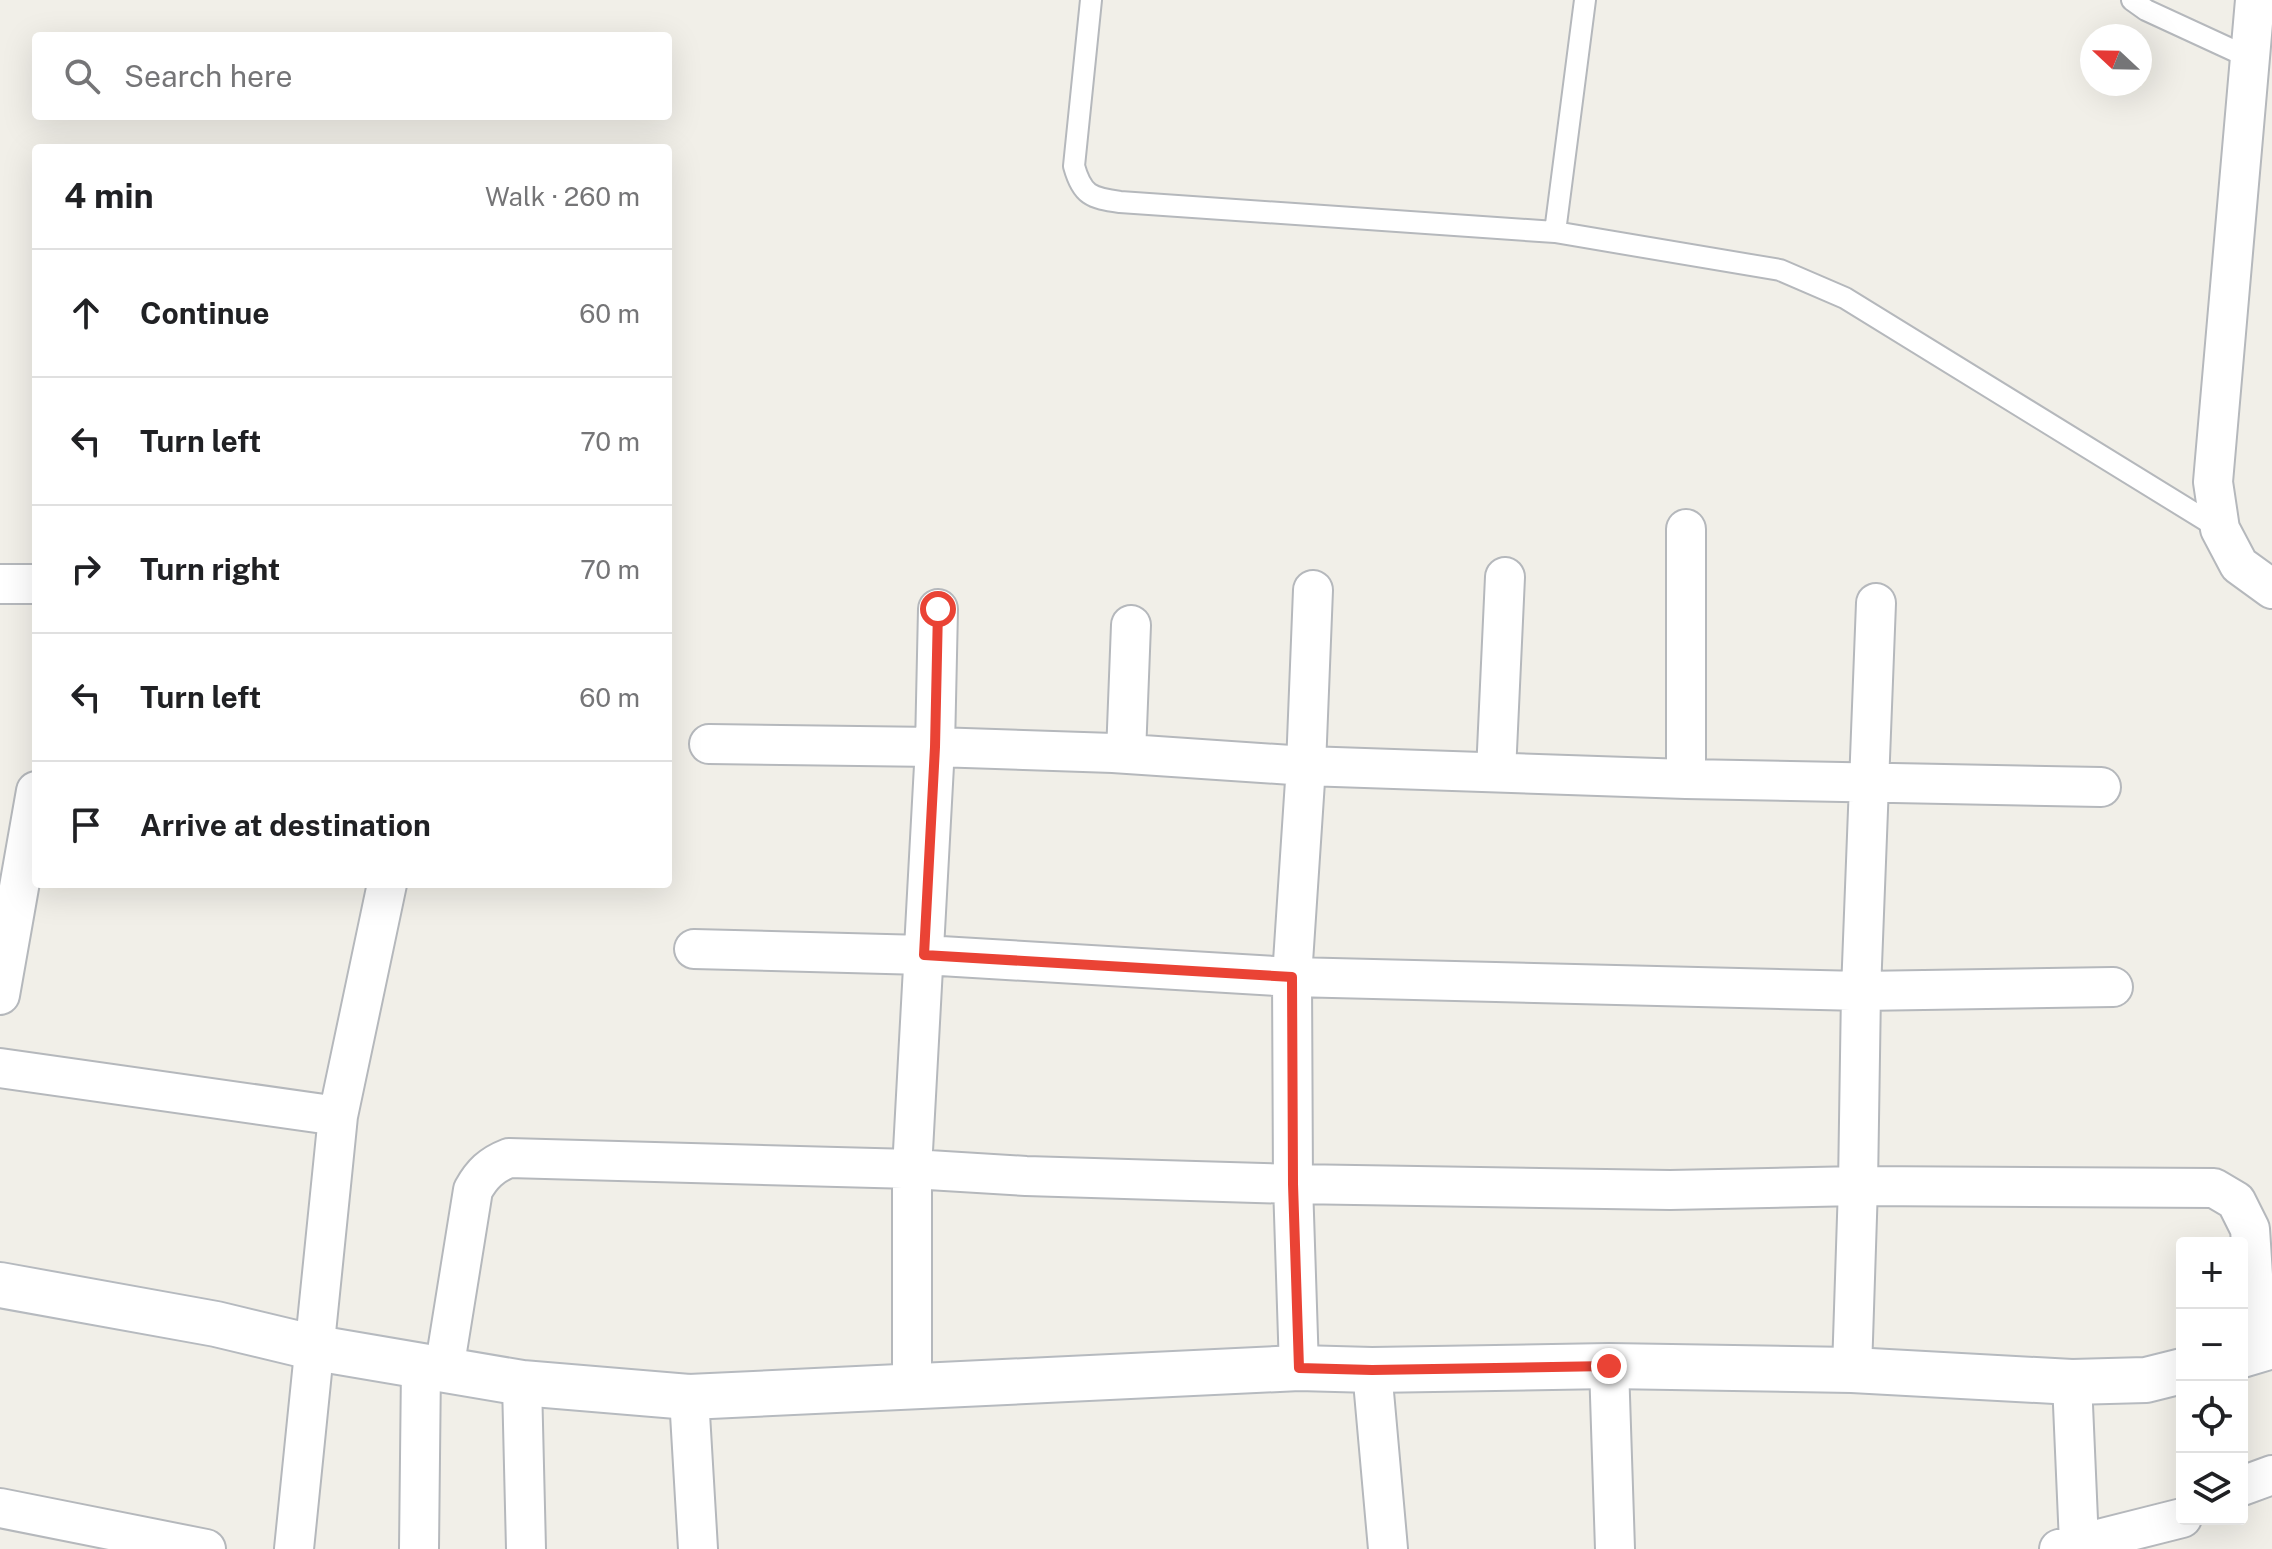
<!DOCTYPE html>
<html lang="en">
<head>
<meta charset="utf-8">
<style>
	:root { --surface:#fff; --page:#f2f2f2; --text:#202124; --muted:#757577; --line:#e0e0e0 }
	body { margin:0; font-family:"Public Sans",sans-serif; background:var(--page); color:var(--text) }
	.controls { position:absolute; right:24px; bottom:24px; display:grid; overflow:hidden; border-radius:8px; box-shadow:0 8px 32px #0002 }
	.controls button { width:72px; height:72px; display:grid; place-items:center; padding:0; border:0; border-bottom:2px solid var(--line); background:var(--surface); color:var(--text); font:40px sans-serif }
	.compass { position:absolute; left:2080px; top:24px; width:72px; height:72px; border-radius:50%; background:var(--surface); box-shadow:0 8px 32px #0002; rotate:292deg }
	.stop { position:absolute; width:24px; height:24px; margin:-18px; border:6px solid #ea4335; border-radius:50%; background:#fff }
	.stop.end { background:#ea4335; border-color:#fff; box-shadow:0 2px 8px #0008 }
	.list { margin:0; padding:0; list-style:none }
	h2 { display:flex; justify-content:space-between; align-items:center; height:104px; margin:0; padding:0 32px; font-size:34px }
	h2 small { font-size:26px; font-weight:400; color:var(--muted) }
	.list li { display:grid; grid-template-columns:52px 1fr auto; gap:24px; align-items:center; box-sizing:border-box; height:128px; padding:0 32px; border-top:2px solid var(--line) }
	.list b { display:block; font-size:30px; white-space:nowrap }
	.list em { font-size:26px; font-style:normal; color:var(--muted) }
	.icon { flex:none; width:44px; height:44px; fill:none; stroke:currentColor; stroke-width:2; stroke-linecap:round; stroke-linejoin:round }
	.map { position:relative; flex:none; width:2272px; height:1549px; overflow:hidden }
	.search { position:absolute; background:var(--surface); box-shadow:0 8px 32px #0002; left:32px; top:32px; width:640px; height:88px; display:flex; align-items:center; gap:20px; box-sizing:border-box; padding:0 28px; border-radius:8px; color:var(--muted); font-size:30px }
	.panel { position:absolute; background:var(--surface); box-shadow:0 8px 32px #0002; left:32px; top:144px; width:640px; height:744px; border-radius:8px }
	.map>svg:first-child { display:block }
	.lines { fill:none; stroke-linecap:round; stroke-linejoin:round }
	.lane-casing { stroke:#b5b8bc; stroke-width:24 }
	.street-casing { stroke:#b5b8bc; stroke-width:42 }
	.secondary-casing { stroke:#b6babf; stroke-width:48 }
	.lane { stroke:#fff; stroke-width:20 }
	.street { stroke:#fff; stroke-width:38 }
	.secondary { stroke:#fff; stroke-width:44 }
	.route { stroke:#ea4335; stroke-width:10 }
</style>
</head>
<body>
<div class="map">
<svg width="2272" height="1549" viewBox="0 0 2272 1549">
	<rect width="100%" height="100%" fill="#f1efe8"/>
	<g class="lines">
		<defs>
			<path id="lane" d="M1091,0L1074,166C1082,195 1091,198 1120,202L1555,232L1780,270L1845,298L2220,529
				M2132,0L2146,10L2250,58
				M1555,232L1585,0"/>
			<path id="street" d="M2255,0L2213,482L2220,529L2239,565L2272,589
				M0,584H36
				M709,744L935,747L1113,753L1306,766L1686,779L2101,787
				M1126,754L1131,625
				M1496,772L1505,577
				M1686,779V529
				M694,949L924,955L1292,977L1861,991L1876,603
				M0,995L36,791
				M0,1068L338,1116
				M1609,1366L1615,1549
				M1299,1368L1293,1184L1292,977L1306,766L1313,590
				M444,1370L473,1190C482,1174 491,1165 509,1158L912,1169L1026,1176L1293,1184L1670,1190L1858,1186L2214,1188L2236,1201L2250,1229L2258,1351
				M1372,1370L1388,1549
				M1852,1370L1858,1186L1861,991L2113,987
				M2072,1382L2079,1543
				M522,1383L526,1549
				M912,1388V1169L935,747L938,609
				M689,1397L698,1549
				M2242,1486L2272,1475
				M0,1508L206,1549
				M294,1549L338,1116L387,884
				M419,1549L421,1366
				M2059,1549L2182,1518"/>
			<path id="secondary" d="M0,1285L216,1324L316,1348L522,1383L689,1397L1299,1368L1372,1370L1609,1366L1852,1370L2072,1382L2146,1380L2182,1371
				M2242,1355L2272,1346"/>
		</defs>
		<use href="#lane" class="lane-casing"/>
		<use href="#street" class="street-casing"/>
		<use href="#secondary" class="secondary-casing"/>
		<use href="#lane" class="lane"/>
		<use href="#street" class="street"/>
		<use href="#secondary" class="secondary"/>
	</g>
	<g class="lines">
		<path class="route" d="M938,609L935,747L924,955L1292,977L1293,1184L1299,1368L1372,1370L1609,1366"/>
	</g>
</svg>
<div class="controls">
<button>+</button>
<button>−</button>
<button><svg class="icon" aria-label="locate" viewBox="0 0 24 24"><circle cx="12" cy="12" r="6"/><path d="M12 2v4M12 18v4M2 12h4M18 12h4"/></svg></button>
<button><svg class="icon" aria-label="layers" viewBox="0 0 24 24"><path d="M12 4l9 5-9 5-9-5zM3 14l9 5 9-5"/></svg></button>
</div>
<svg class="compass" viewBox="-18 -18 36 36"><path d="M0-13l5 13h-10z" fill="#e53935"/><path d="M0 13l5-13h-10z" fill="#757577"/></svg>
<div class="stop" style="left:938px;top:609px"></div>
<div class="stop end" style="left:1609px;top:1366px"></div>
<div class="search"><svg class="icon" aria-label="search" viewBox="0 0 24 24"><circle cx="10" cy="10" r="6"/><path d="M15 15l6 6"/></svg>Search here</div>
<section class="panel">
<h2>4 min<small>Walk · 260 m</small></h2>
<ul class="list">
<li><svg class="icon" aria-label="ahead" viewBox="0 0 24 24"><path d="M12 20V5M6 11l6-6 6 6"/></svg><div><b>Continue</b></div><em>60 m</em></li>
<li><svg class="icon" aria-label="left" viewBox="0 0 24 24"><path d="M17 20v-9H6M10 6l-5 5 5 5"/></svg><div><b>Turn left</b></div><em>70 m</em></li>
<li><svg class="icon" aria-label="right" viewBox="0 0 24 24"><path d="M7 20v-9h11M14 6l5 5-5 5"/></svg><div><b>Turn right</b></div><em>70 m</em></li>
<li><svg class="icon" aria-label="left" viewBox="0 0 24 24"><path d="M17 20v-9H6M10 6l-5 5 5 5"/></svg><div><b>Turn left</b></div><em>60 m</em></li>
<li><svg class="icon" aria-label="arrive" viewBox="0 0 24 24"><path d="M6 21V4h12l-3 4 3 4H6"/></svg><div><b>Arrive at destination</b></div></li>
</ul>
</section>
</div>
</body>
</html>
